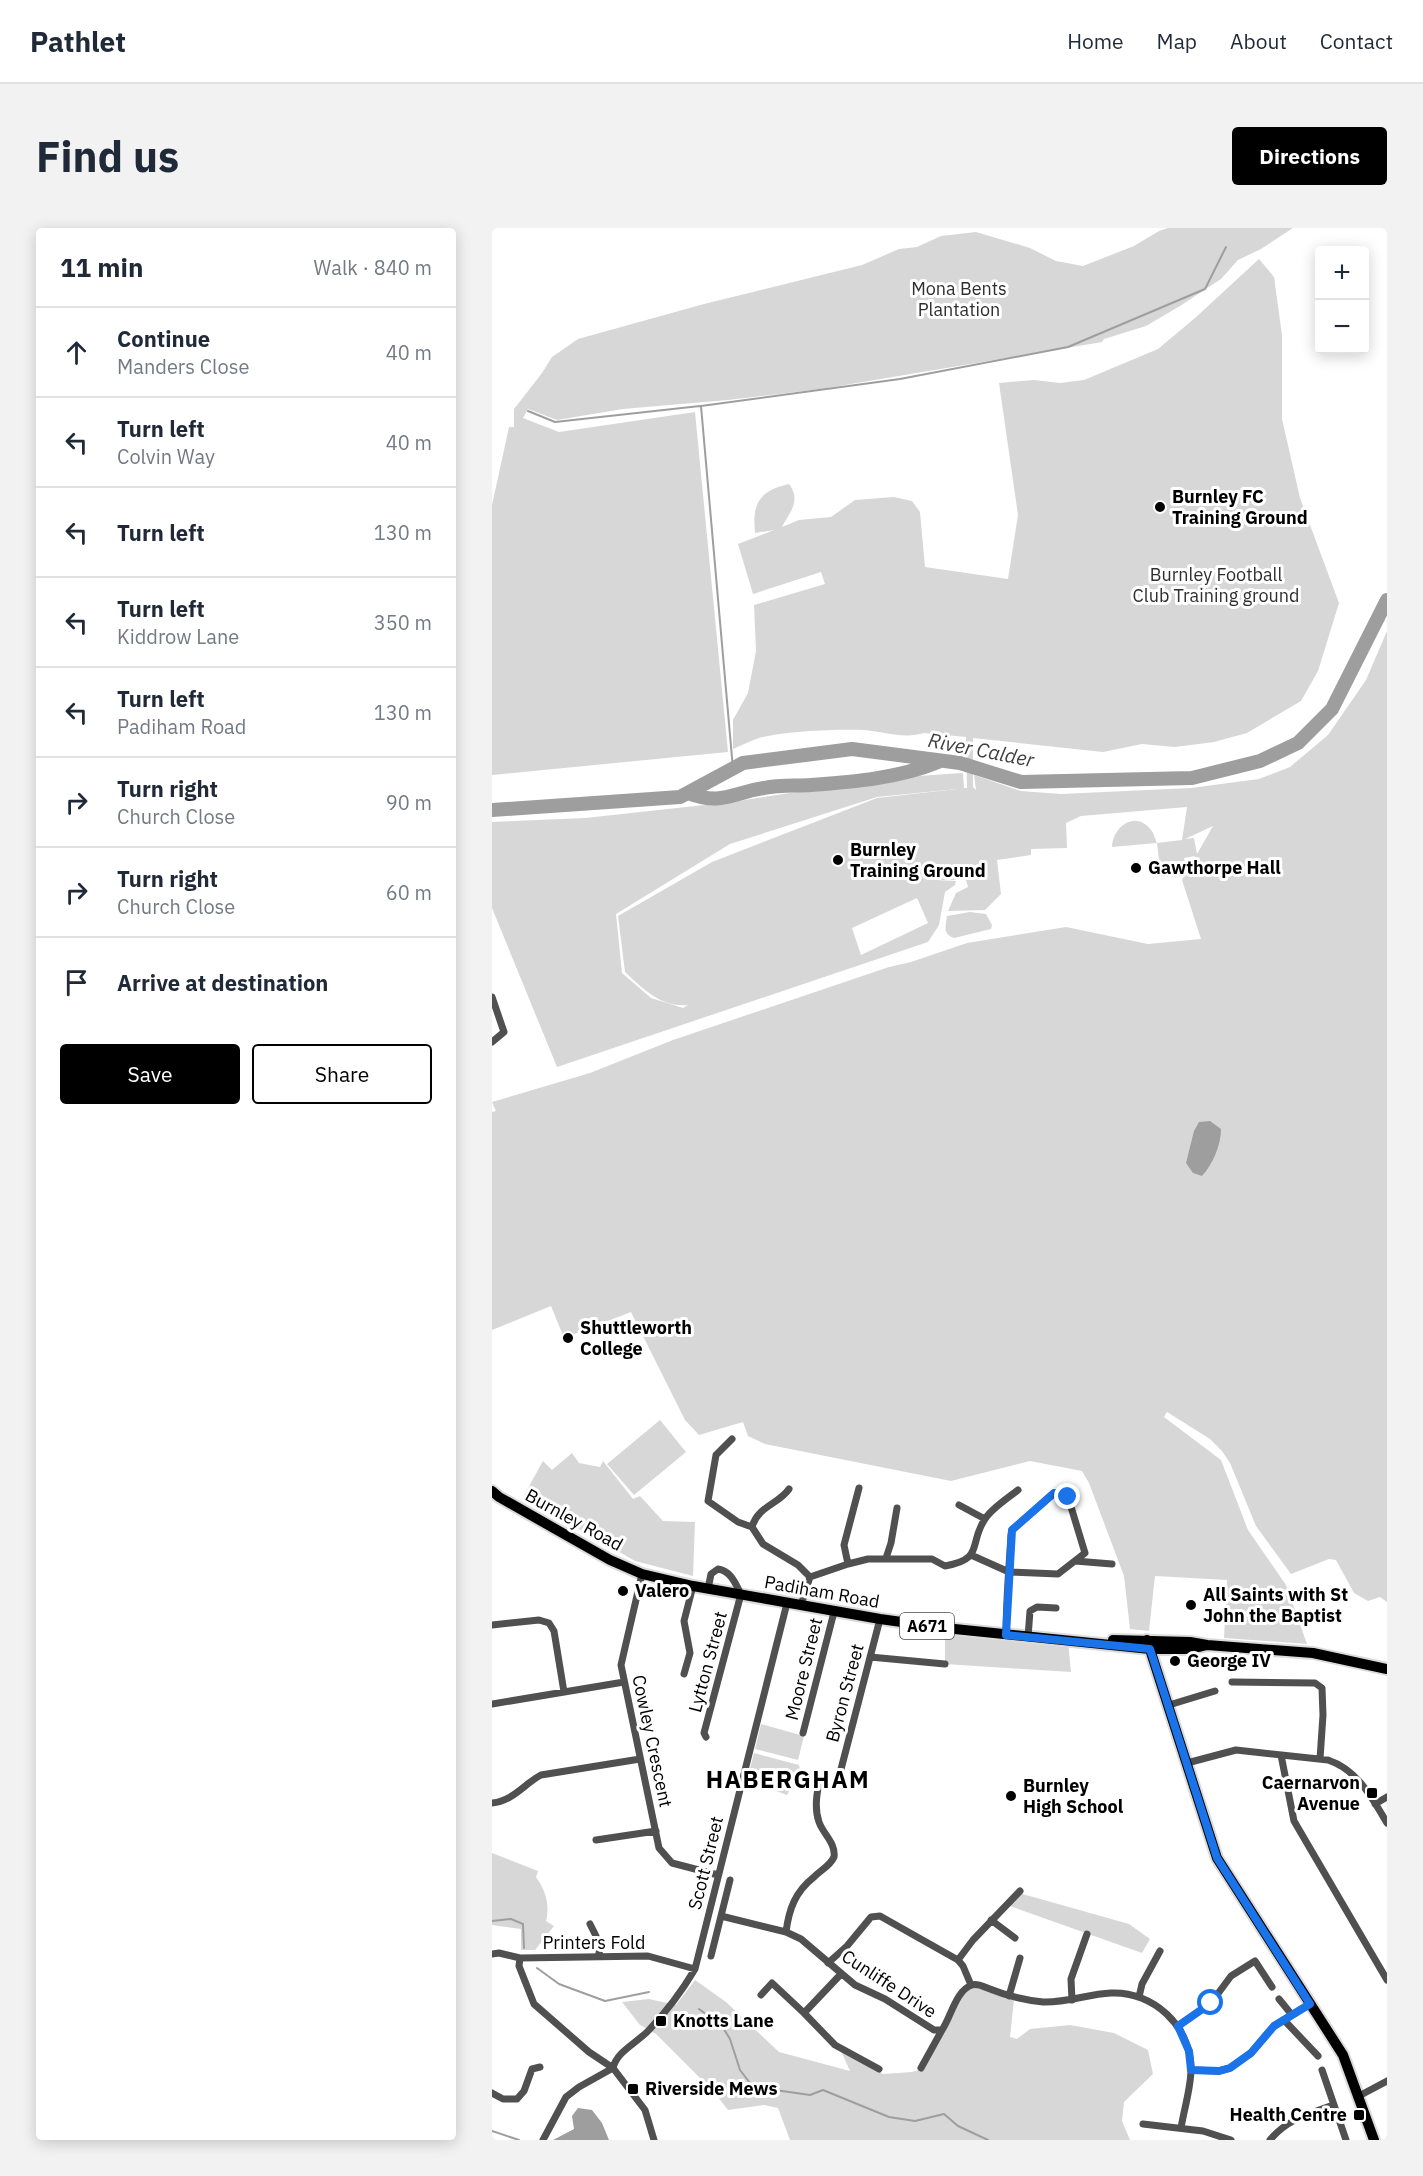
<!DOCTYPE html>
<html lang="en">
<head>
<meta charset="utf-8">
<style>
	:root { --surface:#fff; --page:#f2f2f3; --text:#1f2937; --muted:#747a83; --line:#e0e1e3; --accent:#000 }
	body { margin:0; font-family:"IBM Plex Sans",sans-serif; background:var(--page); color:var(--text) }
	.controls { position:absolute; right:18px; top:18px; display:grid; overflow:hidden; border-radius:6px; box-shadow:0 3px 15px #0003 }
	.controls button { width:54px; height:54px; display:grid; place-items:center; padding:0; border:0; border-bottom:2px solid var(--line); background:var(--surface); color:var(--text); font:30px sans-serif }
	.stop { position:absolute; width:18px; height:18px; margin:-14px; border:4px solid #1a73e8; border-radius:50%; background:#fff }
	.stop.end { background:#1a73e8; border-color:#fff; box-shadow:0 2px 6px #0008 }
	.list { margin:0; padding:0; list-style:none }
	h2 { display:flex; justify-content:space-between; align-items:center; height:78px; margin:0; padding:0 24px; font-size:26px }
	h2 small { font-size:20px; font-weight:400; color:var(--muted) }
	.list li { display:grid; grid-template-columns:39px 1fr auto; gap:18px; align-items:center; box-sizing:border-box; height:90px; padding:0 24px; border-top:2px solid var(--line) }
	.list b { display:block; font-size:22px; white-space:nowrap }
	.list p { margin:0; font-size:20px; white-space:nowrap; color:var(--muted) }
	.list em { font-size:20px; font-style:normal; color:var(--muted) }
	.actions { display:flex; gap:12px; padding:18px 24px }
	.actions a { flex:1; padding:14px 0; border:2px solid var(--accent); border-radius:6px; text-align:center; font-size:21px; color:var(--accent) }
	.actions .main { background:var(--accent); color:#fff }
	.icon { flex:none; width:33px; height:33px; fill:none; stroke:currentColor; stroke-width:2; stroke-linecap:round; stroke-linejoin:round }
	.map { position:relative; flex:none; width:895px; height:1912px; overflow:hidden; border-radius:6px }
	header { display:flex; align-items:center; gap:36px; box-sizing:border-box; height:84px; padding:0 30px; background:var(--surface); border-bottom:2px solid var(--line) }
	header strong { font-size:28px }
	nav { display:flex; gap:33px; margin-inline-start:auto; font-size:21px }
	.intro { display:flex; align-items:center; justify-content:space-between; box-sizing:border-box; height:144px; padding:0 36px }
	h1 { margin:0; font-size:42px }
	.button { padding:15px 27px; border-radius:6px; background:var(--accent); color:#fff; font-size:21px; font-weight:700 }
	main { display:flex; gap:36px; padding:0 36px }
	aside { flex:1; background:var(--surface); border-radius:6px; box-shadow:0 3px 15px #0003 }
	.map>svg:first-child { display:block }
	.green { fill:#d7d7d7; fill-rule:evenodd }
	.water { fill:#9e9e9e }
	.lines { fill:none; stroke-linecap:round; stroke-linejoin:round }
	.stream { stroke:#9e9e9e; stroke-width:2 }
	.river { stroke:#9e9e9e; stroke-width:14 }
	.primary-casing { stroke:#dbdbdb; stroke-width:14 }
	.minor { stroke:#505050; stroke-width:7 }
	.primary { stroke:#000; stroke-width:10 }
	.route { stroke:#1a73e8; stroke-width:8 }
	.poi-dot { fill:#000; stroke:#fff; stroke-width:2 }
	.labels { text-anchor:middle; stroke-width:6; stroke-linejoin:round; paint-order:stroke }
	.shield { fill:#fff; stroke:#4c4c4c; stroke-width:1.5 }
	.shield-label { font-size:16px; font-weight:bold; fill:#000 }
	.park-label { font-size:18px; fill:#2e2e2e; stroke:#fff }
	.poi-label { font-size:18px; font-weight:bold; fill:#000; stroke:#fff; text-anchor:start }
	.street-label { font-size:18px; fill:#000; stroke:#fff }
	.water-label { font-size:20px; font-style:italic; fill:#3f3f3f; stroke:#fff }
	.district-label { font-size:24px; font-weight:bold; letter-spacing:1.5px; fill:#000; stroke:#fff }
</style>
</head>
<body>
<header>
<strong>Pathlet</strong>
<nav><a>Home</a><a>Map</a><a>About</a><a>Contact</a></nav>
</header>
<div class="intro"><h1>Find us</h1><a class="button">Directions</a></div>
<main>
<aside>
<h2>11 min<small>Walk · 840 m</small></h2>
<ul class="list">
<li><svg class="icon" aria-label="ahead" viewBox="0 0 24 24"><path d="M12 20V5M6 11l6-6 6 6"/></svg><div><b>Continue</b><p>Manders Close</p></div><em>40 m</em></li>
<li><svg class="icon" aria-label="left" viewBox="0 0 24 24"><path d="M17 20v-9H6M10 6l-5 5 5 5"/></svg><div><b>Turn left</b><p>Colvin Way</p></div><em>40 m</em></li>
<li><svg class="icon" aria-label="left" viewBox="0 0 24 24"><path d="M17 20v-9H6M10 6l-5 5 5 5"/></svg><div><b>Turn left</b></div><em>130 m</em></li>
<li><svg class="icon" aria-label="left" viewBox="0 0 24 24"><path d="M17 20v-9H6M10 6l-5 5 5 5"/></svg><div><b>Turn left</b><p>Kiddrow Lane</p></div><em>350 m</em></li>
<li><svg class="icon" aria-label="left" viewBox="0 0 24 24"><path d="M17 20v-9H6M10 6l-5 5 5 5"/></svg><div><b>Turn left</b><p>Padiham Road</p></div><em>130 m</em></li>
<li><svg class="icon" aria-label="right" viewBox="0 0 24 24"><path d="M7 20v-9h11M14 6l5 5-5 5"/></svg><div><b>Turn right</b><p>Church Close</p></div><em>90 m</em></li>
<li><svg class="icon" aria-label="right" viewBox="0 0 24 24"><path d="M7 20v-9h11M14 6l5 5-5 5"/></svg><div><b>Turn right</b><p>Church Close</p></div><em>60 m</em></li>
<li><svg class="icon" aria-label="arrive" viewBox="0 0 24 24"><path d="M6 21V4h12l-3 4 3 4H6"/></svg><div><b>Arrive at destination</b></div></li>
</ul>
<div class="actions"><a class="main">Save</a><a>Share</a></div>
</aside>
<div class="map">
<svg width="895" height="1912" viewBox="0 0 895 1912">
	<rect width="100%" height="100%" fill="#fff"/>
	<path class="green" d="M676,0H801L769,21L746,32L729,51L688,78L654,98L612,111L610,114L329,161L236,172L131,181L65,192L36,181L31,190L67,204L203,184L236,524L0,547V277L17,199H22V181L50,145L60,129L86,111L212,76L370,37L407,21L425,19L449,8L484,4L538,20L564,33L591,38L642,18L667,3Z
		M767,31L782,49L790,107V191L808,270L847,375L826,443L809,473L755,505L722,514L683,519L650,516L611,524L481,510V559L484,562L482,547L529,563L569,566L699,560L767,551L798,539L836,507L874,452L895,403V1374L888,1369L876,1373L862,1365L844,1332L837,1331L799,1346L764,1298L738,1235L730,1223L718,1211L675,1184L672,1189L729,1232L756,1302L794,1357L815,1416L732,1410L735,1352L663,1348L657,1403L638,1401L632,1348L597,1255L590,1243L538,1233L459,1253L273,1216L256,1208L251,1194L207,1207L193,1192L139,1084L72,1110L59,1078L0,1102V884L4,883L0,874L98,845L181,812L397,739L419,734L475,715L574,699L656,716L709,711L690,652L703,628L692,630L694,641L689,649H669L665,615L620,619C621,598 644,582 659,602C662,605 663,611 665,615L690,612L695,579L589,588L574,595L575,620L539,621V627L505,632L509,666L493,682L456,683L464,665L476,659L474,652H444L464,653L463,657L453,664L447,697L436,714L65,839L0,680V594L93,590L240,574L395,550L471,545L472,560H475L474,509L432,505C413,511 392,504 373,502C345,501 293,503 267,510C258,513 250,517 241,521V492L256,465L264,423L262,377L333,356L329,344L261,366L246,316L282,302L263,305C260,275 267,263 297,256C310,273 297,285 290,299L307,292L339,289L363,272L402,269L420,273L428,284L433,339L516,351L526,287L507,155L542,152L568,155L592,152L666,121L703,90ZM465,561L385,570L220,634L126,688L133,744C151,761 170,780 196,777L191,780L159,770L130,745L124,686L238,616L385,569ZM721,598L705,626L702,610L693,611ZM425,670L436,695L369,727L360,700Z
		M478,684L494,686L500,697L499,701L462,710C450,706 454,698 455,688Z
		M168,1192L194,1224L142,1267L115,1236Z
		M80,1225L87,1235L108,1239L111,1233L141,1271L148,1268L171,1293L203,1294L201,1348L143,1333L31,1269L51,1233L60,1242Z
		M453,1400L576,1413L579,1444L453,1436Z
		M269,1496L312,1508L306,1532L263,1521Z
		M262,1525L307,1537L308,1542L295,1567L255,1552Z
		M0,1625L46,1643L44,1649C54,1663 58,1677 54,1693L62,1698L43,1722H29V1701L0,1697Z
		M527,1665L637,1696L658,1711L650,1725L518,1678Z
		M203,1752L234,1774L287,1824L358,1843L349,1823L391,1846L420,1844L433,1840L468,1767L479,1757L522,1772L518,1809L525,1811L538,1801L578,1797L622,1805L656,1822L661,1846L632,1874L630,1893L638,1912H298L286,1880L272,1877L236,1882L222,1864L164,1806L148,1797L130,1774L157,1771L184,1777Z"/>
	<path class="water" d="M718,893L729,901C729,917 721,936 710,948L701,945L694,935L702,903L707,894Z
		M86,1880L100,1882L110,1895L117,1912H61L82,1901L80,1888Z"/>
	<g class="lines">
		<path class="stream" d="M36,183L63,194L208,178
			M241,541L209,178L408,151L576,119L713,61L734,19
			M0,1693L19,1691L31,1696L32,1720
			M45,1740L67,1756L113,1773L157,1764
			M207,1781L230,1798L238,1811L248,1842L258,1855L276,1861L318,1867L331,1862L397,1889L423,1893L452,1886L466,1898L496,1912
			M0,1903L27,1912"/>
		<path class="river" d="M196,565C229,578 240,565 272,560C287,557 303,558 319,557C361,554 407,550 446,534
			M0,582L188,569L251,535L360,521L468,535L529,554L700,550L768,533L806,515L840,481L895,372"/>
		<defs>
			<path id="primary" d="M0,1263L7,1269L118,1332L150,1346L201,1358L388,1391L453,1400L658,1421H699L715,1417
				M621,1412L698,1414L715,1417L821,1425L895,1441
				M655,1412L725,1630L851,1827L882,1912"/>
		</defs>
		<use href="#primary" class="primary-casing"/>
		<path class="minor" d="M0,769L12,804L0,814
			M240,1211L224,1227L216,1273L246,1294L260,1299
			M467,1277L493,1291
			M260,1299L271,1316L306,1337L318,1349
			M260,1299C266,1278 287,1276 297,1261
			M479,1327L517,1344L566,1346L593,1325L576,1269L571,1265H562L520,1302L519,1307C517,1340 514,1374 514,1407
			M394,1330L399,1315L405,1280
			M583,1333L620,1336
			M356,1336L352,1317L367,1260
			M150,1346L129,1437L167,1620L180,1635L226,1647
			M309,1377L318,1349L356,1336L376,1331H440L453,1338C493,1331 476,1316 493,1291C500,1280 516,1270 526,1262
			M0,1397L47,1392L57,1395L62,1403L72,1464
			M536,1409L538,1383L545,1379L564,1380
			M378,1429L453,1436
			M192,1446L198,1425L192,1393L201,1358
			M740,1454L823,1455L830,1460L831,1487L828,1531
			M0,1476L132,1454
			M677,1477L723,1463
			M311,1505L342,1384
			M214,1509L212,1505L249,1366C243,1355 239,1343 226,1341L219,1346L216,1361
			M789,1527L802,1593L895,1752
			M695,1535L744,1522L836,1532C866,1542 880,1570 895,1595
			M348,1545L388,1391
			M0,1575C21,1573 32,1556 49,1547L148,1531
			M883,1576L895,1569
			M104,1612L164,1603
			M229,1688L294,1704L309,1711L363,1757L393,1771L442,1802H450C459,1789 464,1762 480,1757C486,1755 492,1759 498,1761C515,1768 533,1772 551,1774C574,1775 596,1766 619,1765C661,1763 699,1798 699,1841C699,1860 692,1881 689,1900
			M499,1692L523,1710
			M98,1696L104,1708L108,1729
			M294,1704C297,1681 303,1664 322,1649C329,1642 338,1638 342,1629C344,1615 331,1606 327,1594C322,1580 325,1564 328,1550
			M0,1726L7,1725L28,1730L156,1728L203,1741
			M219,1728L238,1652
			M28,1730L27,1738L42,1776L97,1824L121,1840L153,1882L162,1912
			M466,1732L481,1712L528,1663
			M336,1735L355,1718L379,1689L388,1688L466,1732L471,1738L479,1757
			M269,1767L280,1755L312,1785L343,1817L387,1841
			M517,1768L528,1730
			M647,1769L650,1756L668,1723
			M787,1771L800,1787
			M580,1772L579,1751L595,1706
			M312,1785L349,1746
			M792,1792L826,1828
			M686,1798L719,1775L739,1748L763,1733L780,1759
			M121,1840C125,1823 145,1815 157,1802C174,1784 190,1763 203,1741L295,1375
			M429,1840L450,1802
			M699,1842L727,1843L738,1840L759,1825L782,1798L818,1776
			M830,1842L854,1912
			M0,1865L11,1871H25L32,1863L40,1841L48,1839
			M865,1869L895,1853
			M651,1896L711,1903L739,1912
			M51,1912L74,1869L87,1859L121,1840
			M778,1912C795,1891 817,1886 841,1877"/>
		<use href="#primary" class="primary"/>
	</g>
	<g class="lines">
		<path class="route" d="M576,1269L571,1265H562L520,1302L514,1407L658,1421L725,1630L818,1776L782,1798L759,1825L738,1840L727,1843L699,1842L697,1823L686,1798L719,1775"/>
	</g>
	<g class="poi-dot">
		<circle cx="668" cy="279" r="6"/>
		<circle cx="346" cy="632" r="6"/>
		<circle cx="644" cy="640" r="6"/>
		<circle cx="76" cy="1110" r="6"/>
		<circle cx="131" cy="1363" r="6"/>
		<circle cx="699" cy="1377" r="6"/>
		<circle cx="683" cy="1433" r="6"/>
		<rect x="874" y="1559" width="12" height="12" rx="3"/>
		<circle cx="519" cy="1568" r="6"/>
		<rect x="163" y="1787" width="12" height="12" rx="3"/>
		<rect x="135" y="1855" width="12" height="12" rx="3"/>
		<rect x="861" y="1881" width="12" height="12" rx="3"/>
	</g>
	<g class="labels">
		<rect class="shield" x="408" y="1385" width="54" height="26" rx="4.5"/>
		<g class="shield-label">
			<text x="435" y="1404">A671</text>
		</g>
		<g class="park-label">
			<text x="467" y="67">Mona Bents<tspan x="467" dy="21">Plantation</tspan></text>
			<text x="724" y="353">Burnley Football<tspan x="724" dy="21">Club Training ground</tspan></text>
		</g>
		<g class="poi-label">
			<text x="680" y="275">Burnley FC<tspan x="680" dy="21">Training Ground</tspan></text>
			<text x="358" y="628">Burnley<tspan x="358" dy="21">Training Ground</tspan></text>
			<text x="656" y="646">Gawthorpe Hall</text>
			<text x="88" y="1106">Shuttleworth<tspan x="88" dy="21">College</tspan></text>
			<text x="143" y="1369">Valero</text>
			<text x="711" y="1373">All Saints with St<tspan x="711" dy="21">John the Baptist</tspan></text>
			<text x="695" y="1439">George IV</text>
			<text x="868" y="1561" text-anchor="end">Caernarvon<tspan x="868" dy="21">Avenue</tspan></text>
			<text x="531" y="1564">Burnley<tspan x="531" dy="21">High School</tspan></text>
			<text x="181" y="1799">Knotts Lane</text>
			<text x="153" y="1867">Riverside Mews</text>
			<text x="855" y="1893" text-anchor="end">Health Centre</text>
		</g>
		<g class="street-label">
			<text transform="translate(82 1292) rotate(29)" y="6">Burnley Road</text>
			<text transform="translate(330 1364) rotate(10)" y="6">Padiham Road</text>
			<text transform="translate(216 1434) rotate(-75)" y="6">Lytton Street</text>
			<text transform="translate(312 1441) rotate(-76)" y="6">Moore Street</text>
			<text transform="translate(353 1465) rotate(-75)" y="6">Byron Street</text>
			<text transform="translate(160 1513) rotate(78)" y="6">Cowley Crescent</text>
			<text transform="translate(214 1635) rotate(-76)" y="6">Scott Street</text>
			<text x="102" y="1721">Printers Fold</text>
			<text transform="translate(397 1756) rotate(33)" y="6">Cunliffe Drive</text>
		</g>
		<g class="water-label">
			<text transform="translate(489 522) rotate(11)" y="7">River Calder</text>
		</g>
		<g class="district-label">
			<text x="296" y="1560">HABERGHAM</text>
		</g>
	</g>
</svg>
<div class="controls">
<button>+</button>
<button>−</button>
</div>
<div class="stop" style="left:719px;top:1775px"></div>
<div class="stop end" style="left:576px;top:1269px"></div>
</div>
</main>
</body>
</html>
